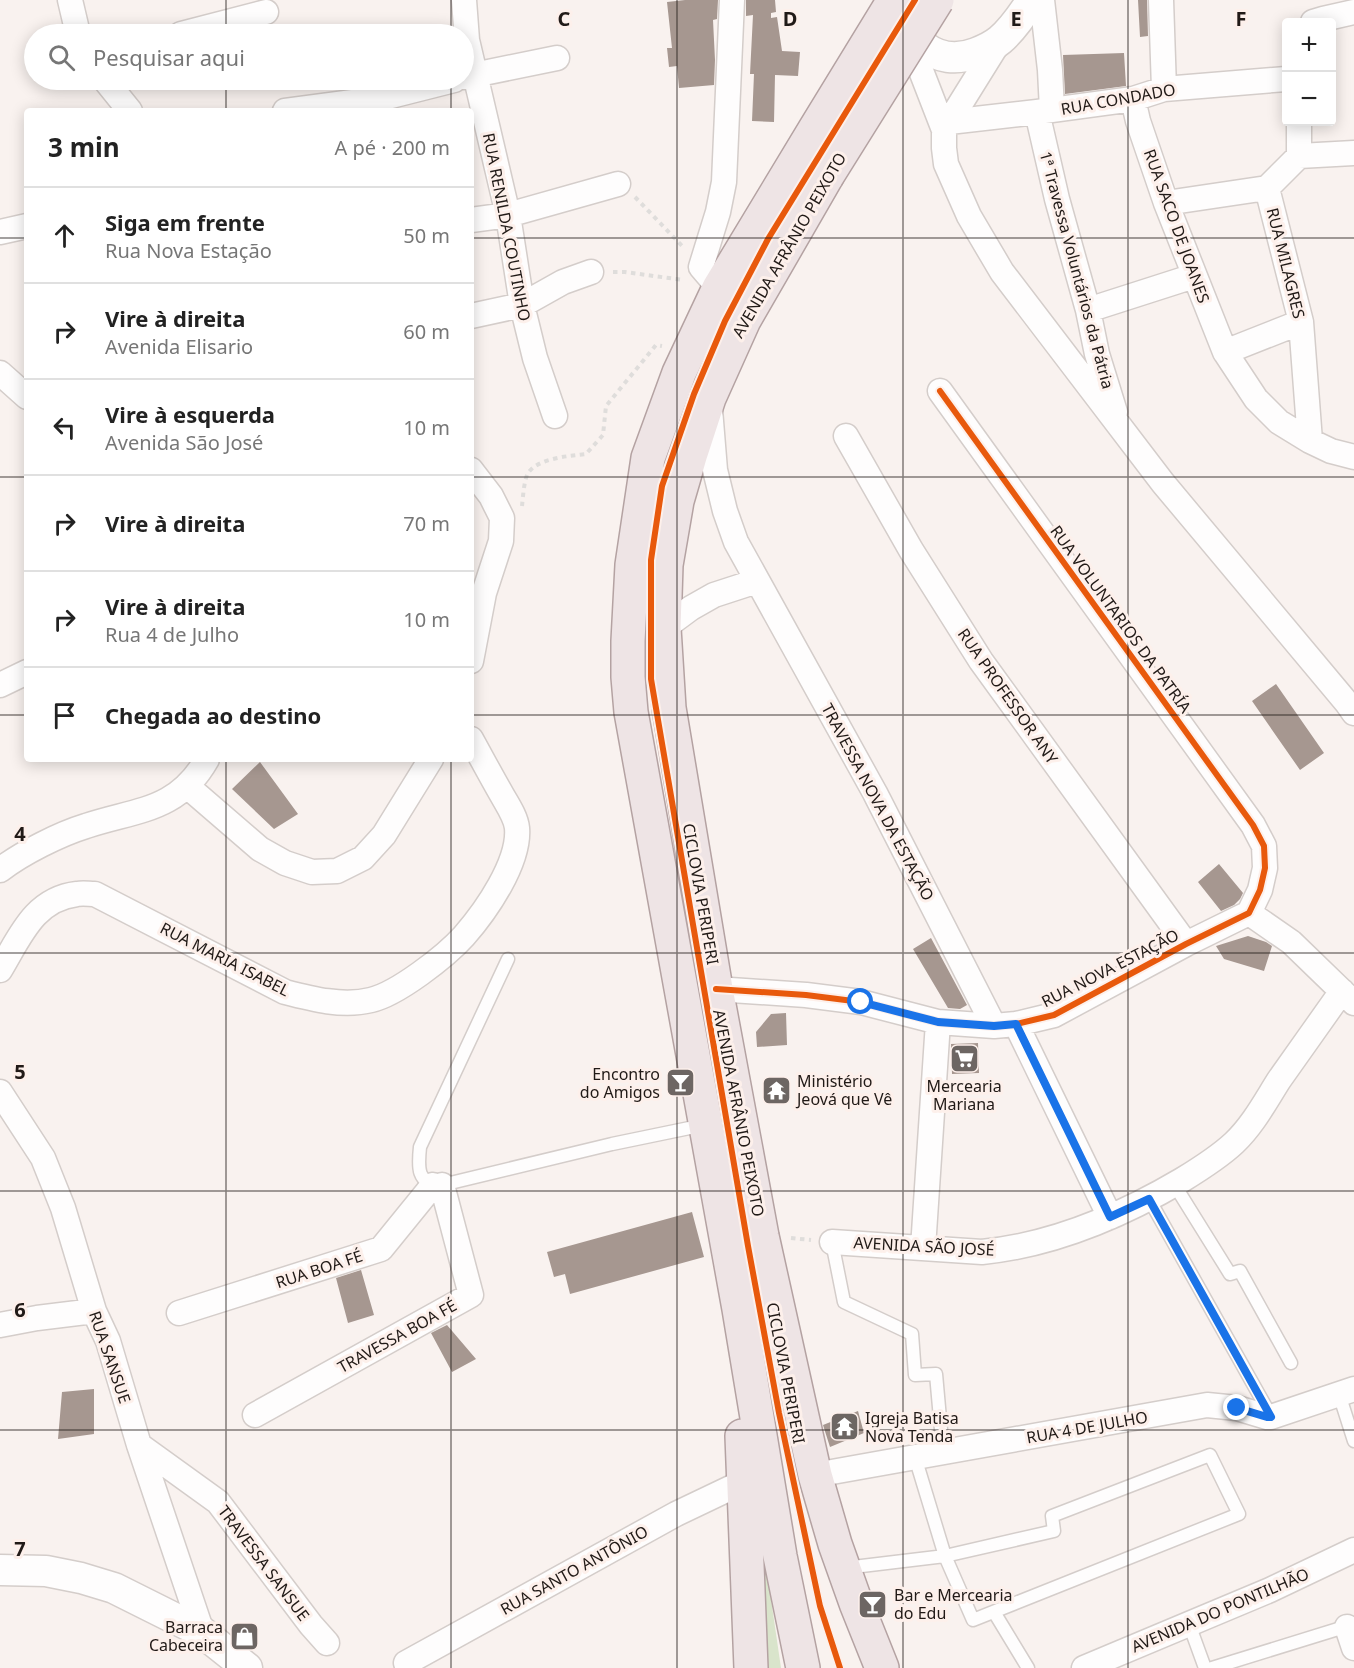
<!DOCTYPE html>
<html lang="pt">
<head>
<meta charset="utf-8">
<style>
	:root { --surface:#fff; --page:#f6f6f6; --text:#222; --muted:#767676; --line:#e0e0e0 }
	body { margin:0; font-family:"Noto Sans",sans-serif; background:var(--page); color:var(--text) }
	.controls { position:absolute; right:18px; top:18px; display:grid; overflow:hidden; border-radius:6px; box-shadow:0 3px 15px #0003 }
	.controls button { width:54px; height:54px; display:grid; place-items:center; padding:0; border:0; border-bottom:2px solid var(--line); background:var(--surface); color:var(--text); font:30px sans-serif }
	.stop { position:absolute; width:18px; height:18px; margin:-14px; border:4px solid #1a73e8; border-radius:50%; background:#fff }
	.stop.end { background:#1a73e8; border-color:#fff; box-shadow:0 2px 6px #0008 }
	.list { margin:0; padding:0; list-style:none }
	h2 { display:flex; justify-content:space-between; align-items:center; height:78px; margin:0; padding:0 24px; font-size:26px }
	h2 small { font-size:20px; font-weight:400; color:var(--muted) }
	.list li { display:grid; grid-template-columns:39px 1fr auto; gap:18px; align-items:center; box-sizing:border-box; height:96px; padding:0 24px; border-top:2px solid var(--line) }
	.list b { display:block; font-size:22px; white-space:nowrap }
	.list p { margin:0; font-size:20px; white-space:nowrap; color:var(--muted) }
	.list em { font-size:20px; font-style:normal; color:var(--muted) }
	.icon { flex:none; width:33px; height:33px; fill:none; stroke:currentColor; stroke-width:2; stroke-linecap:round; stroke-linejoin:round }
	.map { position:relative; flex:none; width:1354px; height:1668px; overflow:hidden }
	.search { position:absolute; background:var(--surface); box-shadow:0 3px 15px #0003; left:24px; top:24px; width:450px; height:66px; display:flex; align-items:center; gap:15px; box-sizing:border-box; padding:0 21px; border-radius:33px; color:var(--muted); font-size:22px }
	.panel { position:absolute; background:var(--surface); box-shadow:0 3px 15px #0003; left:24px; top:108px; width:450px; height:654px; border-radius:6px }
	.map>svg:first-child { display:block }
	.green { fill:#d9e4cb }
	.building { fill:#a69790 }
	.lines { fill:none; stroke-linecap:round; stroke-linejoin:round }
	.service-casing { stroke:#d4cdca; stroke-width:15 }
	.minor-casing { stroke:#d4cdca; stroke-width:27 }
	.tertiary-casing { stroke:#d4cdca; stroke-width:33 }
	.primary-casing { stroke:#b4a2a2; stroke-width:36 }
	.path { stroke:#dfdddb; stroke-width:4; stroke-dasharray:4.5 4.5; stroke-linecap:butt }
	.service { stroke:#fefdfd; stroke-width:12 }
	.minor { stroke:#fefdfd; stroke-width:24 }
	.tertiary { stroke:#fefdfd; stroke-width:30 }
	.primary { stroke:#eee4e5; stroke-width:33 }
	.primary-bridge-casing { stroke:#b4a2a2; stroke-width:36; stroke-linecap:butt }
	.primary-bridge { stroke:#eee4e5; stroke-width:33 }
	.cycleway-casing { stroke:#fdf0eb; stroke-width:10 }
	.cycleway { stroke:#e8590c; stroke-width:6 }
	.route { stroke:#1a73e8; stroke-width:8 }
	.grid { fill:none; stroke:#211a17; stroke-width:1.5; stroke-opacity:0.55 }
	.labels { text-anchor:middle; stroke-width:6; stroke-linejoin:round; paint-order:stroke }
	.street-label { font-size:16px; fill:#211a17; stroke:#fdf0eb }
	.poi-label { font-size:16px; fill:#211a17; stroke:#fdf0eb; text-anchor:start }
	.grid-label { font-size:20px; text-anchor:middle; font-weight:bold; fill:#211a17; stroke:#fdf0eb; stroke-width:6; stroke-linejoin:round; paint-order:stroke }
</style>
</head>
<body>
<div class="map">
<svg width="1354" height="1668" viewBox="0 0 1354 1668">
	<rect width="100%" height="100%" fill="#f9f2ef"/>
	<path class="green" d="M767,1572L781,1668H766L762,1573Z"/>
	<path class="building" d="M685,0H718L717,19L713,20L715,60L714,85L679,88L677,66L669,67L667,48H672L667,2Z
		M746,0H775L776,12L771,13V18L777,17L782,51L800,52L798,76L775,75L774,122L752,121L754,74H750L753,15L746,16Z
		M1138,0H1147L1148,36L1140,37Z
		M1124,53L1126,86L1065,94L1063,55Z
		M1276,684L1324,753L1300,770L1252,701Z
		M260,762L298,814L274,829L232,789Z
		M1219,864L1243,893L1240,899L1234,905L1221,911L1198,882Z
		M1248,936L1266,942L1272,946L1264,971L1224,959L1216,946Z
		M931,938L967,1005L960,1009L948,1008L913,949Z
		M786,1013L787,1045L757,1047L756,1032L771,1014Z
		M978,1043L979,1073L952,1074L951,1044Z
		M692,1212L704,1257L570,1294L565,1274L554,1277L547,1252Z
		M361,1270L374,1315L348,1323L336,1278Z
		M447,1325L476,1359L452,1372L431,1333Z
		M94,1389V1434L58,1439L62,1392Z
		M858,1411L864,1433L830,1447L823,1425Z"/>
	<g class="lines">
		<defs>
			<path id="service" d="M508,959L420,1147C418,1166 416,1185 442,1185L612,1144L704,1125
				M1174,1184L1230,1274L1240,1271L1291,1363
				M1149,1199L1271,1416
				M832,1242L844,1302L912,1334L915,1375L936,1374L943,1452
				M1339,1394L1354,1441
				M845,1568L945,1556L1054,1531L1052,1516L1210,1455L1239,1514L973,1620L945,1556L915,1457
				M994,1612L1028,1668
				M1189,1624L1205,1668
				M1212,1668L1351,1625"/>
			<path id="minor" d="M70,0L78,34
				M464,0L467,40L508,215L522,305L535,358L555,416
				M1042,0L1050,70L1052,110
				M1161,0L1164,89
				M1313,22L1323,19L1354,12
				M906,32L944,130
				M181,34L266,12
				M1000,40L944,130V148L946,164L969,216L1002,272L1163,483L1347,703L1354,713
				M464,77L557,58
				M105,80L130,111
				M1133,99L1138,121L1166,203L1225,352L1256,399L1279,422L1310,441L1331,451L1354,457
				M285,111L383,98L454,80
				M1037,112L1057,199L1088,310L1097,354L1115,412
				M949,122L1037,112L1133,99L1164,89L1286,79
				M1299,156L1354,153
				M1267,188L1301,322L1310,441
				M1267,188L1299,156V122
				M1166,203L1267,188
				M471,220L508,215L618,184
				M0,232L27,226
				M719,288L701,267L718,212L724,182L732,0
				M1088,310L1194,276
				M471,316L522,305L563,282L591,272
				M1225,352L1301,322
				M0,373L27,397
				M710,409L715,470L725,511L736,542L875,793L994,1026
				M846,436L911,550L981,661L1186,944
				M471,470L491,496L502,518L501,541L484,593L471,661
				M664,628L691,608L714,595L757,581
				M0,685L27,672
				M187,786L260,849L285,863L312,872L337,871L363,858L384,835L431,759
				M0,870C22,853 60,834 86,826C137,809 177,812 207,759
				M1249,913L1291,942L1354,1003
				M0,970C20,937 34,899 77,894C83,893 89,894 95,894L285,992C312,999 343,1007 371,1000C397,994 445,957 464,936C486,911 520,862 517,828C516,817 507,804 502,795C491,776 481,757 471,739
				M716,989L806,995L861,1002L938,1022L994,1026L1016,1024L1054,1015L1186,944L1249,913L1260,890L1265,868L1264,846L1253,825L940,391
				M1016,1024L1110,1217
				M0,1092L43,1158L63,1208L94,1311L108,1341L139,1445L202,1632
				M832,1242L982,1252C1053,1245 1121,1216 1182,1180C1200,1169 1219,1157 1234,1143C1253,1125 1265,1102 1279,1080C1300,1050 1321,1021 1342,991
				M923,1248L938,1022
				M179,1313L381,1249L433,1185
				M0,1325L37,1318L94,1311
				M255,1415L471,1295L442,1185
				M139,1445L218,1502L311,1625L327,1643
				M815,1475L1207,1405L1237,1408L1267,1417H1271L1354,1389
				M1347,1627L1354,1648
				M406,1663L676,1514L743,1482
				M1084,1668L1270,1590L1354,1550"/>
			<path id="tertiary" d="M897,0C905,38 935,69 976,53C984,50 994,45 1000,40C1013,29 1023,14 1032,0
				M0,1570L46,1571L81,1578L114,1588L202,1632L247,1668"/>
			<path id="primary" d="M827,176L744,320L709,398L691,453L677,501L666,565L664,628L669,708L716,989L762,1236L815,1475L835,1544L856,1603L882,1668
				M742,1436L751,1668
				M803,1668L780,1556L739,1309L631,712L628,677V641L632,565L648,458L679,373L719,288L815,129L894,0"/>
		</defs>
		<use href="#service" class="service-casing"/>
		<use href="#minor" class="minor-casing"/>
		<use href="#tertiary" class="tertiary-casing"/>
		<use href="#primary" class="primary-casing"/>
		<path class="path" d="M635,197L684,248
			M613,272H625L683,280
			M522,506C523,497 524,480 528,473C538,458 569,456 586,454L603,435L606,406L656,345L662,346
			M791,1238L811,1240"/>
		<use href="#service" class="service"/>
		<use href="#minor" class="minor"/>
		<use href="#tertiary" class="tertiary"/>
		<use href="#primary" class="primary"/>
		<defs>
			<path id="primary-bridge" d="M827,176L937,0"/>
		</defs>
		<use href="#primary-bridge" class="primary-bridge-casing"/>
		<use href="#primary-bridge" class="primary-bridge"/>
		<defs>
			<path id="cycleway" d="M716,989L806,995L861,1002L938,1022L994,1026L1016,1024L1054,1015L1186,944L1249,913L1260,890L1265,868L1264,846L1253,825L940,391
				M840,1668L820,1606L779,1413L748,1246L651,679V560L662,486L694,394L725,321L768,239L915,0"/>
		</defs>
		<use href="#cycleway" class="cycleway-casing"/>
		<use href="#cycleway" class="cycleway"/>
	</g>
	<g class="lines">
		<path class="route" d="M861,1002L938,1022L994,1026L1016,1024L1110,1217L1149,1199L1271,1417H1267L1237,1408"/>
	</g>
	<path class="grid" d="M226,0V34M451,0V34M677,0V1668M903,0V1668M1128,0V1668M226,80V111M451,80V111M0,238H27M471,238H1354M0,477H27M471,477H1354M0,715H27M471,715H1354M226,759V1668M451,759V1668M0,953H1354M0,1191H1354M0,1430H1354"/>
	<defs>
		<symbol id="supermarket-square" viewBox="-11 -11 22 22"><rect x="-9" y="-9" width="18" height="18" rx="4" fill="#6d6663" stroke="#fdf0eb"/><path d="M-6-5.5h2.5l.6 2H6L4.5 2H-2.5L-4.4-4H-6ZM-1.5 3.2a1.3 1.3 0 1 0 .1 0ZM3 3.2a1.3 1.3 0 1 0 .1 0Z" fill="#fff"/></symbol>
		<symbol id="bar-square" viewBox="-11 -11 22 22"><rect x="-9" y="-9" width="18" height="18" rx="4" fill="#6d6663" stroke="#fdf0eb"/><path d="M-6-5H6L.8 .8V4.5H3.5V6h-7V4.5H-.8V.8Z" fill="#fff"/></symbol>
		<symbol id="temple-square" viewBox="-11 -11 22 22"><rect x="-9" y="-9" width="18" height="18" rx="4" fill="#6d6663" stroke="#fdf0eb"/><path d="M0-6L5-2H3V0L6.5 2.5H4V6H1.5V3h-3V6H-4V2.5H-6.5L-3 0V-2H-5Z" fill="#fff"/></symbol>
		<symbol id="shop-square" viewBox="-11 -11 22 22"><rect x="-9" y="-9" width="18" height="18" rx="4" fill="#6d6663" stroke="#fdf0eb"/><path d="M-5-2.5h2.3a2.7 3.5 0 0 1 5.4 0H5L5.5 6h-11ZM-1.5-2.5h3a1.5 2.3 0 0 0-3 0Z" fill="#fff"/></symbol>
	</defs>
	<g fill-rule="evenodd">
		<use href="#supermarket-square" x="948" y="1042" width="33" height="33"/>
		<use href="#bar-square" x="664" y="1066" width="33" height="33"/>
		<use href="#temple-square" x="760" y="1074" width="33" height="33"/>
		<use href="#temple-square" x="828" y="1410" width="33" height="33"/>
		<use href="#bar-square" x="856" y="1588" width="33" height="33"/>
		<use href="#shop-square" x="228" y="1620" width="33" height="33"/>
	</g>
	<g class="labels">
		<g class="street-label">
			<text transform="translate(1118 99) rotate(-10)" y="6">RUA CONDADO</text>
			<text transform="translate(1177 226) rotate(70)" y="6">RUA SACO DE JOANES</text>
			<text transform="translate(507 227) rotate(79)" y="6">RUA RENILDA COUTINHO</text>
			<text transform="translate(789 245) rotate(-60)" y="6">AVENIDA AFRÂNIO PEIXOTO</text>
			<text transform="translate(1286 263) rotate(76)" y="6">RUA MILAGRES</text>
			<text transform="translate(1077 270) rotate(75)" y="6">1ª Travessa Voluntários da Pátria</text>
			<text transform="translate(1121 619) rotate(54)" y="6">RUA VOLUNTARIOS DA PATRÍA</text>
			<text transform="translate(1008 696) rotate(55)" y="6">RUA PROFESSOR ANY</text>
			<text transform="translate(878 802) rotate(62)" y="6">TRAVESSA NOVA DA ESTAÇÃO</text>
			<text transform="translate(701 894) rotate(80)" y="6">CICLOVIA PERIPERI</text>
			<text transform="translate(225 959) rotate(27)" y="6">RUA MARIA ISABEL</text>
			<text transform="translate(1110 968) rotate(-27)" y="6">RUA NOVA ESTAÇÃO</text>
			<text transform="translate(739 1113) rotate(79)" y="6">AVENIDA AFRÂNIO PEIXOTO</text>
			<text transform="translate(924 1246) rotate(3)" y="6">AVENIDA SÃO JOSÉ</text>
			<text transform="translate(319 1269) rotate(-18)" y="6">RUA BOA FÉ</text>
			<text transform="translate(397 1336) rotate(-29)" y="6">TRAVESSA BOA FÉ</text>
			<text transform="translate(110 1357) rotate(71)" y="6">RUA SANSUE</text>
			<text transform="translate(786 1373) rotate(79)" y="6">CICLOVIA PERIPERI</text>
			<text transform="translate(1087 1427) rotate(-10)" y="6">RUA 4 DE JULHO</text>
			<text transform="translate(264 1563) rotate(53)" y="6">TRAVESSA SANSUE</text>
			<text transform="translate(574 1570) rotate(-29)" y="6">RUA SANTO ANTÔNIO</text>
			<text transform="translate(1220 1610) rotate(-23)" y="6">AVENIDA DO PONTILHÃO</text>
		</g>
		<g class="poi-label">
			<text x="660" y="1080" text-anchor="end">Encontro<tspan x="660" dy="18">do Amigos</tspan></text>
			<text x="797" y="1087">Ministério<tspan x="797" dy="18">Jeová que Vê</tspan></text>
			<text x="964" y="1092" text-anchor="middle">Mercearia<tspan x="964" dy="18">Mariana</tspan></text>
			<text x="865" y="1424">Igreja Batisa<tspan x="865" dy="18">Nova Tenda</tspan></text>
			<text x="894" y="1601">Bar e Mercearia<tspan x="894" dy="18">do Edu</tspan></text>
			<text x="223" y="1633" text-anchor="end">Barraca<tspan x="223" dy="18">Cabeceira</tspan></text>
		</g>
	</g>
	<g class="grid-label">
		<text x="564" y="26">C</text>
		<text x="790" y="26">D</text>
		<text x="1016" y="26">E</text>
		<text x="1241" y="26">F</text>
		<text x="20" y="841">4</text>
		<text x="20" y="1079">5</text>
		<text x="20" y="1317">6</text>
		<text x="20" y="1556">7</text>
	</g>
</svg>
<div class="controls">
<button>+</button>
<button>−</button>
</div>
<div class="stop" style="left:861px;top:1002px"></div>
<div class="stop end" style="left:1237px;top:1408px"></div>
<div class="search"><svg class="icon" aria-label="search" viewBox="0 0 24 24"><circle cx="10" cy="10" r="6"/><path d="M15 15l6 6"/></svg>Pesquisar aqui</div>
<section class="panel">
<h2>3 min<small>A pé · 200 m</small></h2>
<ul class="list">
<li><svg class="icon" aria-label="ahead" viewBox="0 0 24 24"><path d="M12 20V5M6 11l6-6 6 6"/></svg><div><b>Siga em frente</b><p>Rua Nova Estação</p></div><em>50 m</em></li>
<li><svg class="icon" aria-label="right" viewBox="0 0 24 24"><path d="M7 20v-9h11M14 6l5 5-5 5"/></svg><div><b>Vire à direita</b><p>Avenida Elisario</p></div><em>60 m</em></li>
<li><svg class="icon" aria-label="left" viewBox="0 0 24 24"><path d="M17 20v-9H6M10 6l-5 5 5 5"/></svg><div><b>Vire à esquerda</b><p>Avenida São José</p></div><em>10 m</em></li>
<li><svg class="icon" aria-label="right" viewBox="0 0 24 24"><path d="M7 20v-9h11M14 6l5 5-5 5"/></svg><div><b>Vire à direita</b></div><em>70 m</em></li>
<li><svg class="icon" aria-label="right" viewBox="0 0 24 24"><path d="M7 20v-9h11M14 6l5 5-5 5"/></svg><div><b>Vire à direita</b><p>Rua 4 de Julho</p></div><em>10 m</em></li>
<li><svg class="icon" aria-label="arrive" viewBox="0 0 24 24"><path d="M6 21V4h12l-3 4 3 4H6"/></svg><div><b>Chegada ao destino</b></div></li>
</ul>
</section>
</div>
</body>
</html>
